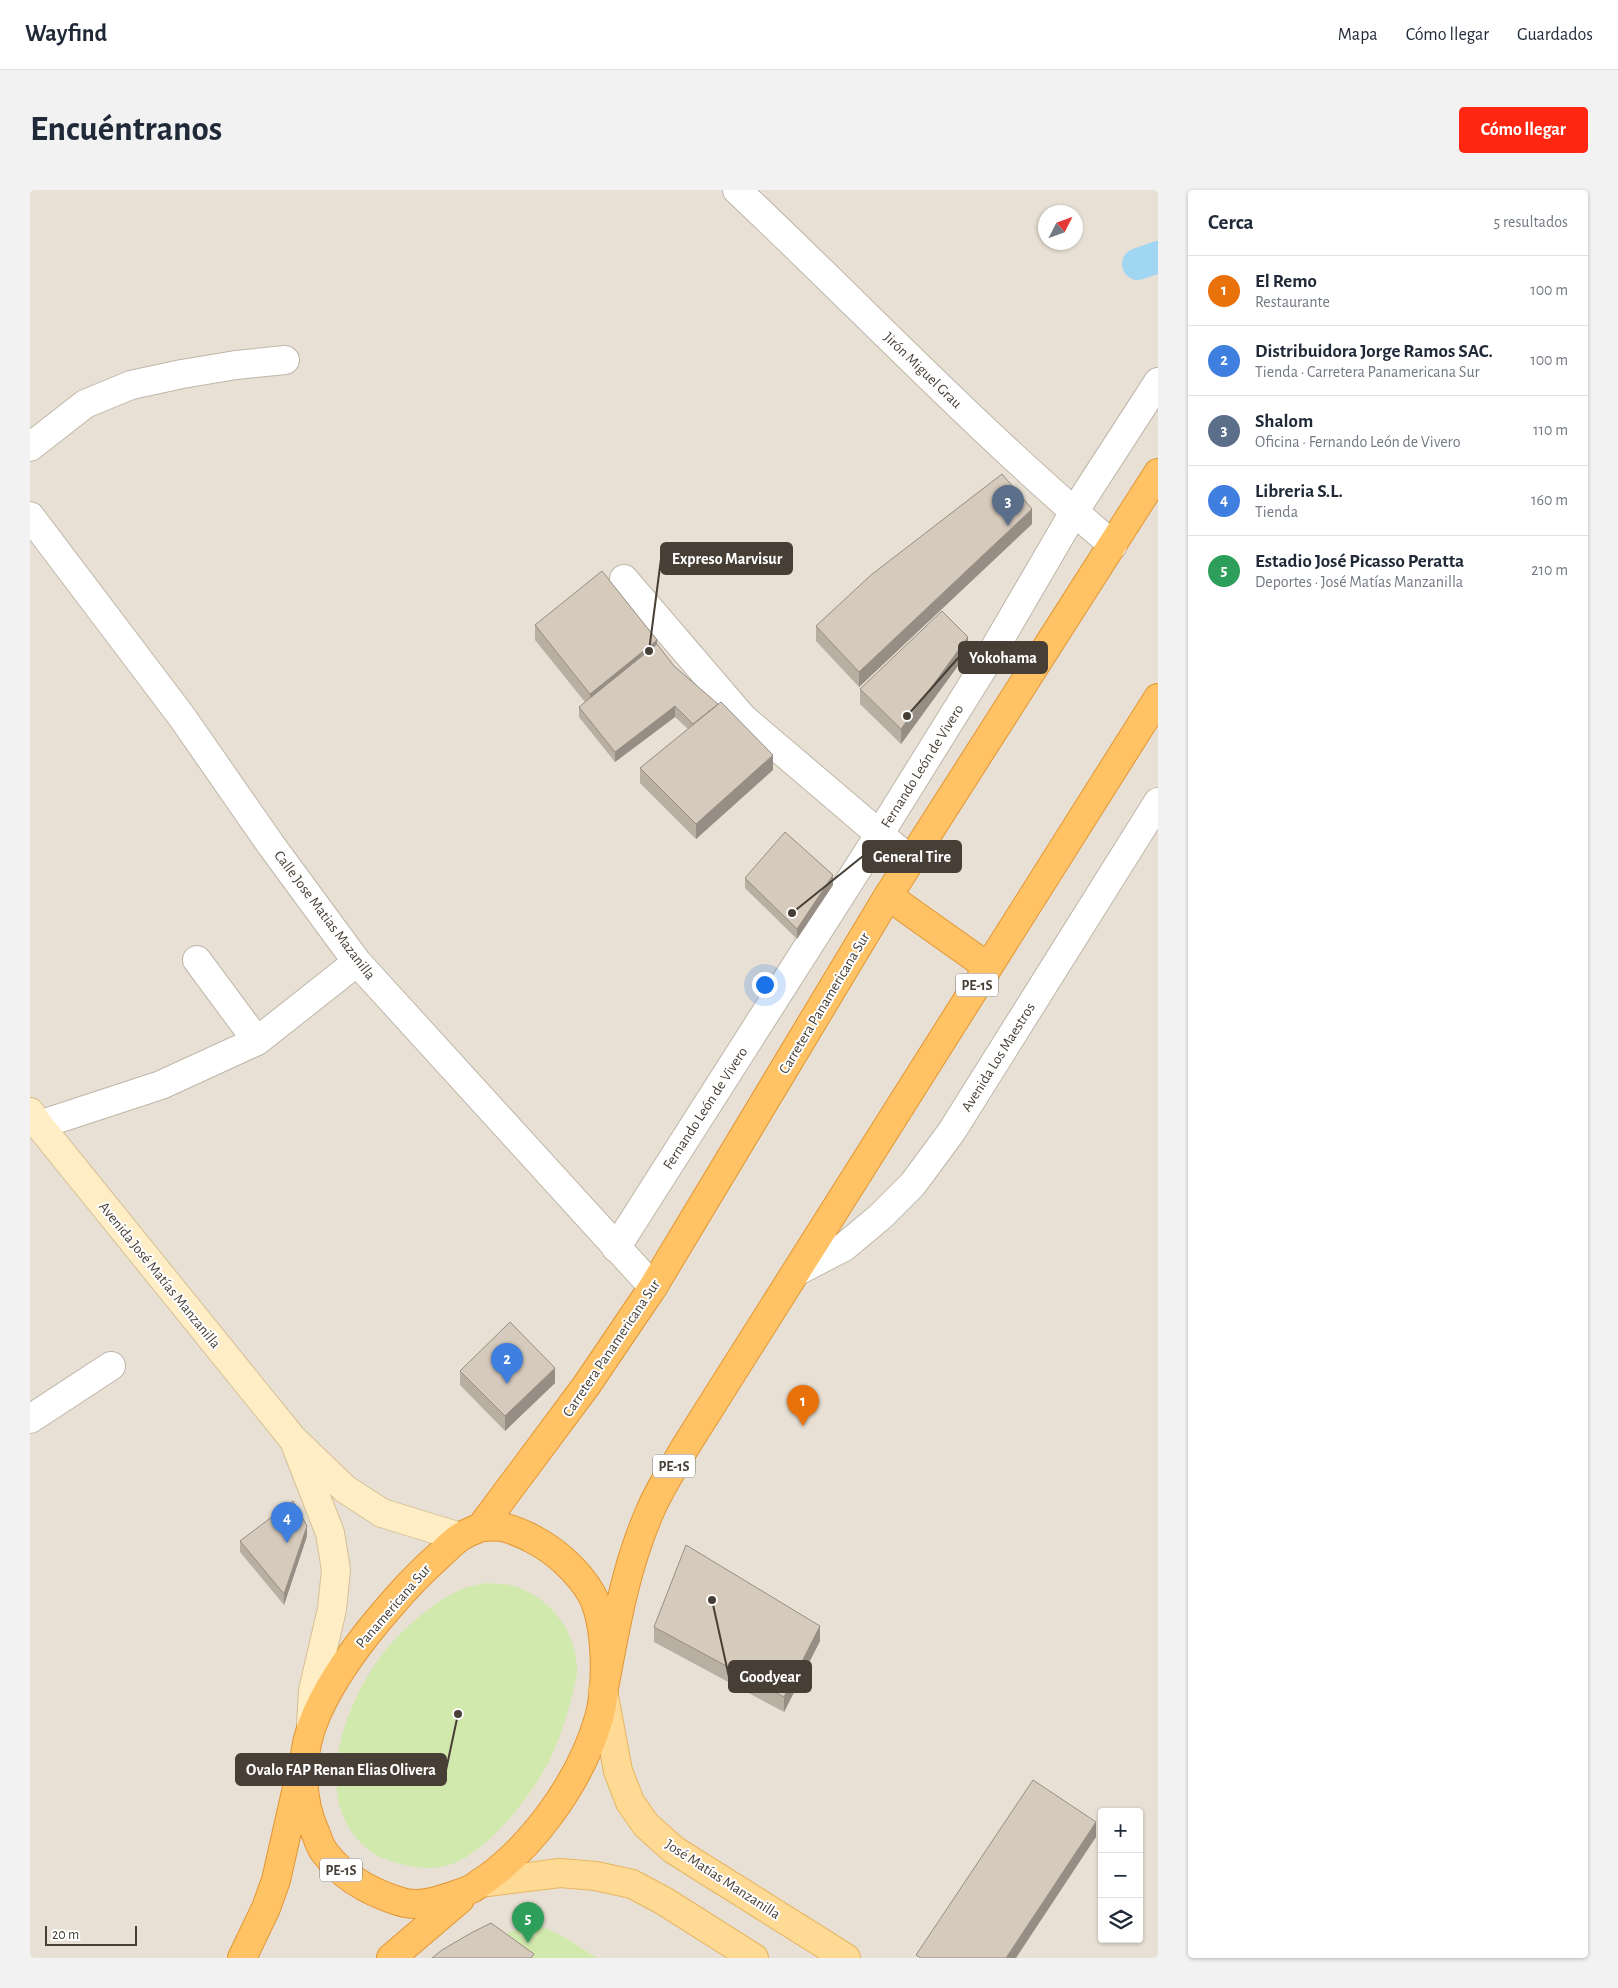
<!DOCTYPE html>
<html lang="es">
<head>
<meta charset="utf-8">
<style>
	:root { --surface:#fff; --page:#f2f2f3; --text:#1f2937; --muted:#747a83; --line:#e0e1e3; --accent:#ff2712 }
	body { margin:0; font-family:"Alegreya Sans",sans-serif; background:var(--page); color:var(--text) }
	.controls { position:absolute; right:15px; bottom:15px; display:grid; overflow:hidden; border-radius:5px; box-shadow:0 1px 4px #0004 }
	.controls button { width:45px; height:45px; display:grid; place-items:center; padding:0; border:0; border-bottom:1px solid var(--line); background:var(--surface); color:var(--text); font:25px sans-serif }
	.compass { position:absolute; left:1008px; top:15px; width:45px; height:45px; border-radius:50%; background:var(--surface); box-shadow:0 1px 4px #0004; rotate:48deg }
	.scale { position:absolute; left:15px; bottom:12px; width:92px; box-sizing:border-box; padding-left:5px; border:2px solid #473f35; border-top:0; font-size:14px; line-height:18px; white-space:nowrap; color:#473f35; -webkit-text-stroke:4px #fff; paint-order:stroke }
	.you { position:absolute; left:734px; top:794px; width:18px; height:18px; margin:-12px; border:4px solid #fff; border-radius:50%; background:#1a73e8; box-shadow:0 0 0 8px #1a73e833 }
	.badge { display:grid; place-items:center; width:32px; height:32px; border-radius:50%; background:var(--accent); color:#fff; font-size:16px; font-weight:700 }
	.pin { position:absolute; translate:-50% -41px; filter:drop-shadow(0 1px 2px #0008) }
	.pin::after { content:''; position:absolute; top:26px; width:18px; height:15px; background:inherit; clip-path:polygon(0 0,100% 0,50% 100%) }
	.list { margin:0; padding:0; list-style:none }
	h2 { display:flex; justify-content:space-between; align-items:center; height:65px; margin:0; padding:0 20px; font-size:21px }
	h2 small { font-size:16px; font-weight:400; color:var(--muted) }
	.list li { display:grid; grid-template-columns:32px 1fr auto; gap:15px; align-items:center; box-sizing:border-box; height:70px; padding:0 20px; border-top:1px solid var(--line) }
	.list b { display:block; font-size:19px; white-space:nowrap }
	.list p { margin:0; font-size:16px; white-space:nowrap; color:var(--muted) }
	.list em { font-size:16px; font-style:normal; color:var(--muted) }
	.icon { flex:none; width:28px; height:28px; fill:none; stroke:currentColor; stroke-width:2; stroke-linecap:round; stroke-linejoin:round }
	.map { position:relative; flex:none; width:1128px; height:1768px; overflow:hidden; border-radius:5px }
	header { display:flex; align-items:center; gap:30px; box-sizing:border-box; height:70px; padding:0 25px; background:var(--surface); border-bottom:1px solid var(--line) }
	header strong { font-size:24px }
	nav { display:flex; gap:28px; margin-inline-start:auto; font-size:18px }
	.intro { display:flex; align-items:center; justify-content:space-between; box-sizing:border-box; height:120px; padding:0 30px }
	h1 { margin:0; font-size:35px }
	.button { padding:12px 22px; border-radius:5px; background:var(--accent); color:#fff; font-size:18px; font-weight:700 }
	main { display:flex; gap:30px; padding:0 30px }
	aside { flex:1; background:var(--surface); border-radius:5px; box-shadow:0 1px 4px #0004 }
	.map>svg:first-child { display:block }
	.residential { fill:#e8e0d4; fill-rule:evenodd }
	.green { fill:#d2e9ae }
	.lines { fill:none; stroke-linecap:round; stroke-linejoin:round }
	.canal { stroke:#a1d6f2; stroke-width:32 }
	.street-casing { stroke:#bfb6a9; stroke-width:30 }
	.secondary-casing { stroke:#d5c095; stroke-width:30 }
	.primary-casing { stroke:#e6b662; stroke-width:30 }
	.highway-casing { stroke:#e19633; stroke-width:30 }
	.street { stroke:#fff; stroke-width:28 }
	.secondary { stroke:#ffedc5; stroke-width:28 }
	.primary { stroke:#ffda94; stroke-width:28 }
	.highway { stroke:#ffc366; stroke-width:28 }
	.wall { fill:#b8aea2 }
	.shaded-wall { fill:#968d84 }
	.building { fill:#d6cabc; stroke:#968d84 }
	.labels { text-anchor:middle; stroke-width:4; stroke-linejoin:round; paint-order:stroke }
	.shield { fill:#fff; stroke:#7e7972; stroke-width:1 }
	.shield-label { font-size:14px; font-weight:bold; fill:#473f35 }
	.street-label { font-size:15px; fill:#473f35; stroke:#fff }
	.leader { fill:none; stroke:#473f35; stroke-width:2 }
	.callout-dot { fill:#473f35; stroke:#fff; stroke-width:2 }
	.callout { fill:#473f35; stroke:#473f35; stroke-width:2 }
	.callout-label { font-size:16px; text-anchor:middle; font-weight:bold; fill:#fff }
</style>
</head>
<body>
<header>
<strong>Wayfind</strong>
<nav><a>Mapa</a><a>Cómo llegar</a><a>Guardados</a></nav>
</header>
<div class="intro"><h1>Encuéntranos</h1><a class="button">Cómo llegar</a></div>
<main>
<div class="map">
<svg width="1128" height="1768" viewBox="0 0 1128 1768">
	<rect width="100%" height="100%" fill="#f4efe6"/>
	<path class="residential" d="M0,0H1128V1768H0ZM1016,22H1046V52H1016ZM1072,1622H1109V1749H1072Z"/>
	<path class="green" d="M456,1393C463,1394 473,1393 480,1395C517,1404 546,1439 547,1478C548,1485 544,1494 543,1502C537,1525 530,1550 519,1571C502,1605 462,1656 427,1672C403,1683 378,1677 355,1669C341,1665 330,1653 321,1641C282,1583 327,1485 372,1442C389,1426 410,1408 432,1399C439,1396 448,1395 456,1393Z
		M507,1734L534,1747L567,1768H424C451,1752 477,1742 507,1734Z"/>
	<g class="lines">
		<path class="canal" d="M1108,74L1128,67"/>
		<defs>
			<path id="street" d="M707,0C832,118 951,244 1083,355
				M0,257L55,214L101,195L152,184L206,175L255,170
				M0,326L152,527L241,655L327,772L623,1097
				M594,389L713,528L881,671
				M167,770L227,851
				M9,935L131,895L227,851L327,772
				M586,1058L849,645L956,473L1044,322L1128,192
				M766,1082L814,1057L850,1027L883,994L922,941L1128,612
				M0,1229L81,1176"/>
			<path id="secondary" d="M0,922L9,935L262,1248L315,1299L352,1323L430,1347
				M266,1256L300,1343L306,1380L302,1419L283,1501L281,1534"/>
			<path id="primary" d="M573,1501L588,1581L600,1612L616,1635L644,1660L816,1768
				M450,1693L530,1683L566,1686L602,1694L634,1711L724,1768"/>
			<path id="highway" d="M858,706L958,777
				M451,1337L556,1196L623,1097L858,706L1128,283
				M451,1337C458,1337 465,1336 472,1337C493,1342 516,1355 532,1369C544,1380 554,1390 562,1405C577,1434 578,1496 569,1528C550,1593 500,1662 443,1698C436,1702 427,1704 419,1707C401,1713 386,1717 368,1711C340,1702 313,1687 295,1663C291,1658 288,1650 286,1644C268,1606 270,1561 287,1523C305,1483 332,1448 361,1415C377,1396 394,1379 412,1363C418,1357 425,1350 432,1346C438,1342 445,1340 451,1337Z
				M575,1493C586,1434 596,1375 621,1319C630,1298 643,1279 654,1259L1128,508
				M212,1768L236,1718L246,1690L268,1593
				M361,1768L430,1709"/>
		</defs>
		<use href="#street" class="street-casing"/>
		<use href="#secondary" class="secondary-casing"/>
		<use href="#primary" class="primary-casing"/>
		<use href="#highway" class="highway-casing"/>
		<use href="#street" class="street"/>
		<use href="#secondary" class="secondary"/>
		<use href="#primary" class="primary"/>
		<use href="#highway" class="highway"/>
	</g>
	<path class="wall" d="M1002,334L829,497L786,451V436Z
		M505,435L627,454L644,476L743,580L666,649L610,593V578L658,539L645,527L585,572L549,527V517L555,512L505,450Z
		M938,462L871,554L830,514V499Z
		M715,688L803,695L767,749L715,698Z
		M430,1181L525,1193L475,1241L430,1195Z
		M277,1346L254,1415L210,1362V1351Z
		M624,1437L790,1451L754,1522L624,1452Z"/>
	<path class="shaded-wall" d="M1002,319V334L829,497V482Z
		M938,447V462L871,554V539Z
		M627,450V464L560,518V504Z
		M645,516V527L585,572V562Z
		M743,565V580L666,649V634Z
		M803,685V695L767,749V739Z
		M525,1178V1193L475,1241V1226Z
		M277,1336V1346L254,1415V1404Z
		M790,1436V1451L754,1522V1507Z
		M1066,1632V1647L986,1768H976Z"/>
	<path class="building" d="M972,284L1002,319L829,482L786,436L841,385Z
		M572,381L627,450L560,504L505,435Z
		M912,421L938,447L871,539L830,499Z
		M627,454L644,476L688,514L663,534L645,516L585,562L549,517Z
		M691,512L743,565L666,634L610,578Z
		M755,642L803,685L767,739L715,688Z
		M480,1132L525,1178L475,1226L430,1181Z
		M263,1311L277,1336L254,1404L210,1351Z
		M656,1355L790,1436L754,1507L624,1437Z
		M1003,1590L1066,1632L976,1768H891L886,1765Z
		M461,1733L504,1764L501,1768H402L412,1760L441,1743Z"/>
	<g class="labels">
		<g class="shield">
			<rect x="926" y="783.5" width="42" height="23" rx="4"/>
			<rect x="623" y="1264.5" width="42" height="23" rx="4"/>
			<rect x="290" y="1668.5" width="42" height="23" rx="4"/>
		</g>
		<g class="shield-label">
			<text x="947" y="800">PE-1S</text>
			<text x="644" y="1281">PE-1S</text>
			<text x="311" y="1685">PE-1S</text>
		</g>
		<g class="street-label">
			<text transform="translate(893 180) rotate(44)" y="5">Jirón Miguel Grau</text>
			<text transform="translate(892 576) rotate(-58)" y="5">Fernando León de Vivero</text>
			<text transform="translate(295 725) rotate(53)" y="5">Calle Jose Matias Mazanilla</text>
			<text transform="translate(794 813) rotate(-59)" y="5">Carretera Panamericana Sur</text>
			<text transform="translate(968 867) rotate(-58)" y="5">Avenida Los Maestros</text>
			<text transform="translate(675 918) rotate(-57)" y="5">Fernando León de Vivero</text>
			<text transform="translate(130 1085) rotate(51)" y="5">Avenida José Matías Manzanilla</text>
			<text transform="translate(581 1158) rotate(-56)" y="5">Carretera Panamericana Sur</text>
			<text transform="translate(363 1416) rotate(-49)" y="5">Panamericana Sur</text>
			<text transform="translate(693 1689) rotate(33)" y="5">José Matías Manzanilla</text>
		</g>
	</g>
	<path class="leader" d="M619 461L631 369M877 526L929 467M762 723L833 666M682 1410L699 1487M428 1524L416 1580"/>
	<g class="callout-dot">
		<circle cx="619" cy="461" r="5"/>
		<circle cx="877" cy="526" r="5"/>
		<circle cx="762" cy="723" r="5"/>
		<circle cx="682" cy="1410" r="5"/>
		<circle cx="428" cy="1524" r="5"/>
	</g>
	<g class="callout">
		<rect x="631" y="353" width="131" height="31" rx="5"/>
		<rect x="929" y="452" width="88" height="31" rx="5"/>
		<rect x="833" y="651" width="98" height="31" rx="5"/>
		<rect x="699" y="1471" width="82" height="31" rx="5"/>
		<rect x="206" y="1564" width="210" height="31" rx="5"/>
	</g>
	<g class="callout-label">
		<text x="697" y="374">Expreso Marvisur</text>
		<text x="973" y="473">Yokohama</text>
		<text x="882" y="672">General Tire</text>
		<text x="740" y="1492">Goodyear</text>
		<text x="311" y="1585">Ovalo FAP Renan Elias Olivera</text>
	</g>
</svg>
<div class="controls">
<button>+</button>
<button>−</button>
<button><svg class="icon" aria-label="layers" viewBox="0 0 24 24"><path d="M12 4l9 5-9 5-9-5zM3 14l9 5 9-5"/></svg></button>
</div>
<svg class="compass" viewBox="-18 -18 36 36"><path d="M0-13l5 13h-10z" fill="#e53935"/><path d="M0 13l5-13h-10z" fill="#747a83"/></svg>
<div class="scale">20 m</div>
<div class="you"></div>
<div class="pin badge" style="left:773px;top:1236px;background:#e8710a">1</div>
<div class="pin badge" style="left:477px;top:1194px;background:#3f7fe0">2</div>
<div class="pin badge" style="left:978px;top:336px;background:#5c6f8a">3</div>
<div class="pin badge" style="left:257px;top:1353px;background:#3f7fe0">4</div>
<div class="pin badge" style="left:498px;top:1753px;background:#2e9e5b">5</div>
</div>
<aside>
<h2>Cerca<small>5 resultados</small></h2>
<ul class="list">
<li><span class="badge" style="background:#e8710a">1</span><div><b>El Remo</b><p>Restaurante</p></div><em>100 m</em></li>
<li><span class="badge" style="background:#3f7fe0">2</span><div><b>Distribuidora Jorge Ramos SAC.</b><p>Tienda · Carretera Panamericana Sur</p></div><em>100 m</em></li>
<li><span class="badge" style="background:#5c6f8a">3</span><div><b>Shalom</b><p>Oficina · Fernando León de Vivero</p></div><em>110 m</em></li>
<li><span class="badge" style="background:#3f7fe0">4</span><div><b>Libreria S.L.</b><p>Tienda</p></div><em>160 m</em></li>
<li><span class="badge" style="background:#2e9e5b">5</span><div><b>Estadio José Picasso Peratta</b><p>Deportes · José Matías Manzanilla</p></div><em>210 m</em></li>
</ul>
</aside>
</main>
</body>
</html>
